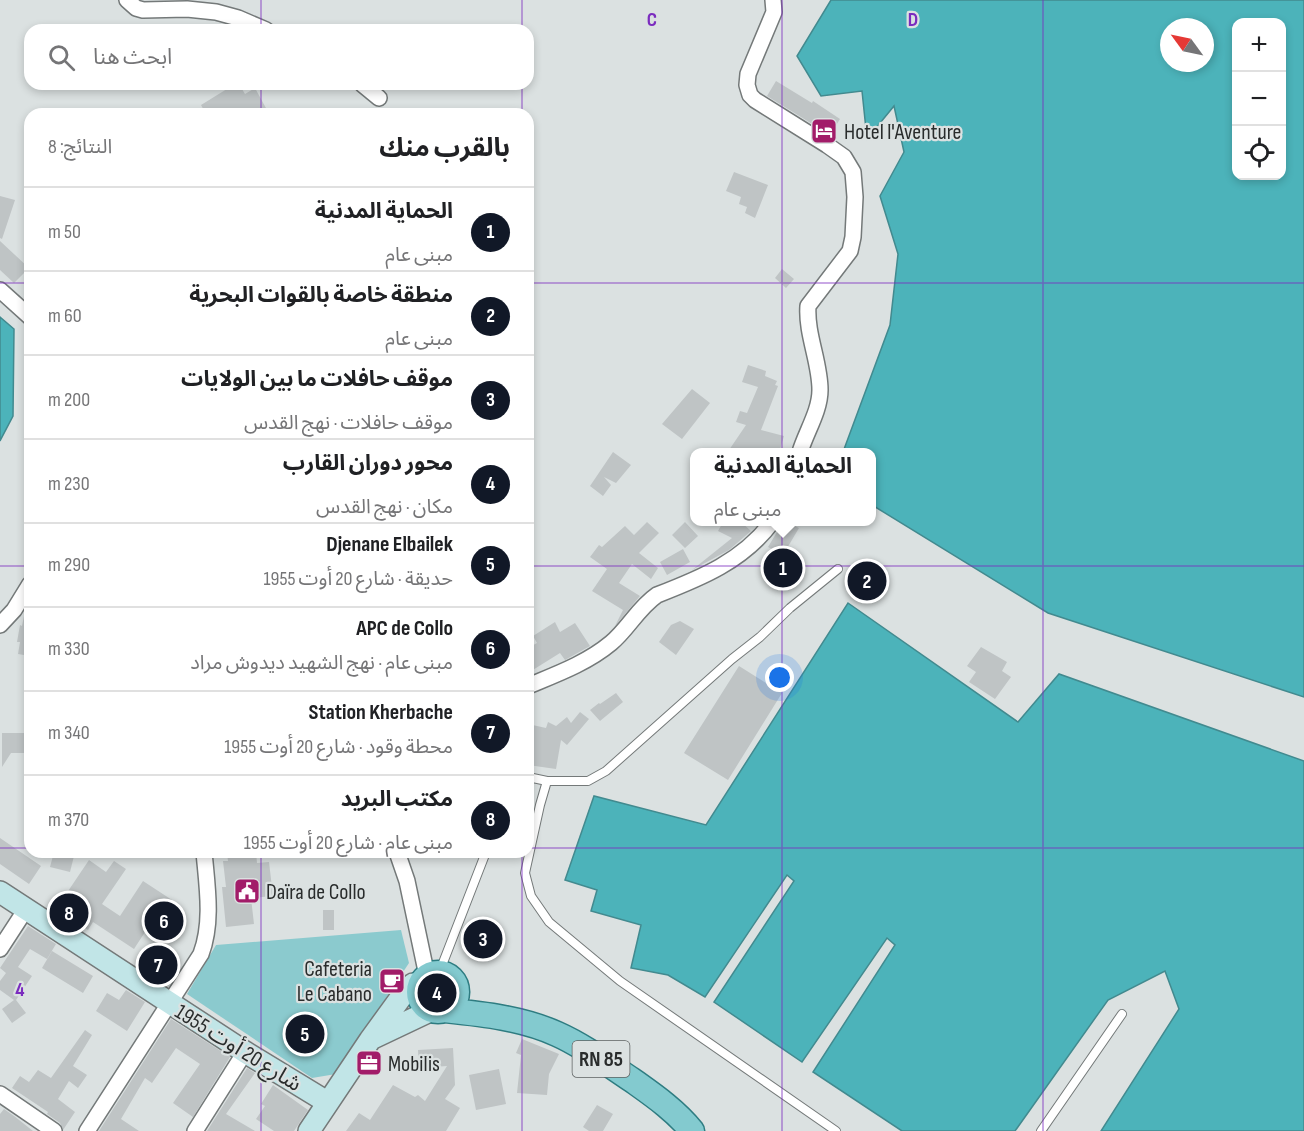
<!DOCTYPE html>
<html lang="ar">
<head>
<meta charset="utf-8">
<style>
	:root { --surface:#fff; --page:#f6f6f6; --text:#202124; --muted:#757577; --line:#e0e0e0; --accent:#111827 }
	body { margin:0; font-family:"Sofia Sans Condensed","Noto Sans Arabic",sans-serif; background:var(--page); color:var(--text); direction:rtl }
	.controls { position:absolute; right:18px; top:18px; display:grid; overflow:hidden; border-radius:12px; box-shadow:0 3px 9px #0003 }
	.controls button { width:54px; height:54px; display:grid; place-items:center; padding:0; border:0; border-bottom:2px solid var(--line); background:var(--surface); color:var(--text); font:30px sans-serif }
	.compass { position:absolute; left:1160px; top:18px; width:54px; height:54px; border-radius:50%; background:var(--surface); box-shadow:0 3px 9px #0003; rotate:303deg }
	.you { position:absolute; left:780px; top:678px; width:21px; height:21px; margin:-15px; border:4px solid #fff; border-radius:50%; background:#1a73e8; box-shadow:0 0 0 9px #1a73e833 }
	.badge { display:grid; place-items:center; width:39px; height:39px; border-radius:50%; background:var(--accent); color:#fff; font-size:20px; font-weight:700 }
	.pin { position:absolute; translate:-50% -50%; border:3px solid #fff; box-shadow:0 2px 6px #0006 }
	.popup { position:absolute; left:690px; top:448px; width:186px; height:78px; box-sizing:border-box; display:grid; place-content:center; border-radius:12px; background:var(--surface); filter:drop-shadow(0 2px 4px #0005); font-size:20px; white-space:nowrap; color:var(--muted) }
	.popup b { font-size:22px; color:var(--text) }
	.popup::after { content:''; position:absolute; left:50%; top:100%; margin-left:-12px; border:12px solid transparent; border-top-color:var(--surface) }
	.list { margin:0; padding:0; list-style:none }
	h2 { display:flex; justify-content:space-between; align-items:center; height:78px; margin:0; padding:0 24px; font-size:26px }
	h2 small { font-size:20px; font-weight:400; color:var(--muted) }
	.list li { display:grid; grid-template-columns:39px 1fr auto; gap:18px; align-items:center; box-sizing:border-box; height:84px; padding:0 24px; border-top:2px solid var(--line) }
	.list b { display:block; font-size:22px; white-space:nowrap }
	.list p { margin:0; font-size:20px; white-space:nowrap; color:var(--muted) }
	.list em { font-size:20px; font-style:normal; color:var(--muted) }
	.icon { flex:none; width:33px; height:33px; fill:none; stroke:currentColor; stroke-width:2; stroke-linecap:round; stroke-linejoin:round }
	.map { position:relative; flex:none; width:1304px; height:1131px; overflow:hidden; direction:ltr }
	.search { position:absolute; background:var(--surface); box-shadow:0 3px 9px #0003; left:24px; top:24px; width:510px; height:66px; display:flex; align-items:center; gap:15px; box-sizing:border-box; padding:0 21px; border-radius:18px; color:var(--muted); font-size:22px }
	.panel { position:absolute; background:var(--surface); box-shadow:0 3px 9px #0003; left:24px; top:108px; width:510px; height:750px; border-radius:18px; direction:rtl }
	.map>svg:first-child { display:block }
	.green { fill:#8bcace }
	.water { fill:#4cb3ba; stroke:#428a8f; stroke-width:1.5; fill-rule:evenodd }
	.building { fill:#bfc4c5 }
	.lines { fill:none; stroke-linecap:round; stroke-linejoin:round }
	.lane-casing { stroke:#747979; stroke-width:10 }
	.street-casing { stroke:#747979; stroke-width:18 }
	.secondary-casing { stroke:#747979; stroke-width:24 }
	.primary-casing { stroke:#2e7c81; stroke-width:27 }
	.lane { stroke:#fff; stroke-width:8 }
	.street { stroke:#fff; stroke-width:15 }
	.secondary { stroke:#c1e5e7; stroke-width:21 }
	.primary { stroke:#83cacf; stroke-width:24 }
	.grid { fill:none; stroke:#7b2cbf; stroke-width:1.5; stroke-opacity:0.55 }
	.labels { text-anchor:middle; stroke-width:4.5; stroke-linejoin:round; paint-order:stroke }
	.shield { fill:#dbe1e1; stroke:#5e6262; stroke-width:1.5 }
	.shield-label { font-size:21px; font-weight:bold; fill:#292c2c }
	.poi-label { font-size:22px; fill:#292c2c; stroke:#dbe1e1; text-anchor:start }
	.street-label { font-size:22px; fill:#292c2c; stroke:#dbe1e1 }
	.grid-label { font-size:20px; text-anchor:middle; font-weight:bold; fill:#7b2cbf; stroke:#dbe1e1; stroke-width:4.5; stroke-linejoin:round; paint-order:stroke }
</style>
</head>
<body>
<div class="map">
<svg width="1304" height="1131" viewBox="0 0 1304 1131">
	<rect width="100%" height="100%" fill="#dbe1e1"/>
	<path class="green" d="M401,930L409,963L336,1074L312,1078L187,994L216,945Z"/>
	<path class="water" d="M831,0H1304V697L1048,613L872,505V452H843L890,325L898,254L880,196L904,152L894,106L867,139L862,91L821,96L797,56ZM1236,22H1282V176H1236ZM1169,27H1205V63H1169Z
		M0,317L14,329L13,416L0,441Z
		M848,603L1018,722L1059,674L1304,761V1131H1101L1179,1009L1165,971L1108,1000L1015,1131H902L813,1072L895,945L887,938L802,1062L714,1002L794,881L787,875L705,997L668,975L631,968L641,925L591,911L597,890L565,880L594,796L706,825Z"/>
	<path class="building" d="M776,81L812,103L813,101L840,119L830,135L767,96Z
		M235,84H239L245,94L255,88L267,110L260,114H206L201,105Z
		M734,172L768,185L755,218L745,213L747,207L739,204L741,197L726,191Z
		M0,196L15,200L2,239L0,238Z
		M0,241L29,268L14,283L0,270Z
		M782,269L794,279L786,288L775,278Z
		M748,365L766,371L765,376L777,381L775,385L778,386L761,430L784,436L779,453H727L746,425L736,422L740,411L747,413L758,387L742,382Z
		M692,389L710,403L682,439L662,424Z
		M613,452L631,465L616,483L604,477L611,485L603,496L590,486Z
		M647,522L659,533L639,553L658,568L651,579L632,564L619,583L640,596L615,626L623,610L592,591L607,569L590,557L599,545L602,547L625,526L634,535Z
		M685,522L698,536L685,548L672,535Z
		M723,522H741L751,531L729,550L692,570L732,538L718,531Z
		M783,522H787L799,528L783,555L768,547Z
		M683,549L690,562L667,575L660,562Z
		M24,616L30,617V656L18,654L20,642H17L20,625L22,626Z
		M680,621L694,629L676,655L659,642L671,625Z
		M555,622L560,632L575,623L590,646L565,660L560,653L528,673V648L537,643L533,636Z
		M981,647L1007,662L1002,671L1011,677L995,699L969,682L976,672L967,666Z
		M739,666L782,693L728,780L684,753Z
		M616,693L623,702L600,721L590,710L599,703L600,704Z
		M580,712L589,719L567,745L561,740L556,769L528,765V724L546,728L548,722L556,726L567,717L571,723Z
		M2,733H30V753H11L2,767Z
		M0,838L41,866L29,884L0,864Z
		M54,852H75L70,872L50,867Z
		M238,852V854L256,852L257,863L269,862L273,896L251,898L254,924L226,927L222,887H226L223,861H228L227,853Z
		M89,860L106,872L114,861L126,869L102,904L120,916L143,881L172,900L165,912L168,914L153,937L145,932L134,949L93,922L88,930L56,909Z
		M323,910H334V930H323Z
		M28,926L56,944L47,959L30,949L18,967L32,976L16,1000L26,1013L12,1023L2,1009L14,1000L0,990V981L6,973L0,968Z
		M52,951L93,976L83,993L42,968Z
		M126,990L145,1002L127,1031L96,1011L107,993L119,1000Z
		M171,1019L230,1057L193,1117L173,1103L200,1064L176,1048L152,1083L145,1078L121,1119L139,1131H99Z
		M85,1030L92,1035L73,1066L87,1075L78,1088L69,1081L58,1099L75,1112L63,1130L60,1123L47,1114L48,1112L12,1088L20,1076L29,1082L38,1070L51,1078Z
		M522,1039L559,1054L549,1074L547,1095L517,1093L521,1055L516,1053Z
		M453,1048L455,1085L445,1099L460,1108L446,1131H346L359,1113L370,1120L393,1085L415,1097L418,1095L425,1101L447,1066L419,1068L418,1050Z
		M247,1068L255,1073L226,1114L255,1131H207Z
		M499,1069L506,1104L476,1110L469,1075Z
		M273,1085L308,1110L294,1131H274L256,1119L265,1106L261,1104Z
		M597,1105L613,1114L603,1131H589L583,1127Z
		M4,1109L14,1116L33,1131H0V1114Z"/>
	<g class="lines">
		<defs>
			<path id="lane" d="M528,777L547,781H588L606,771L732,659L760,637L790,608L838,569
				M547,781L540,805L525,873L531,896L549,922L620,981L836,1131
				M439,973L486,852
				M1041,1131L1122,1014"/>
			<path id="street" d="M127,0L136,8L143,10L187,9L216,12L238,18L266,30
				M773,0L774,12L748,74L747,85L750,95L755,100L827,145L844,157L853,172L855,197L853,237L850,251L808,306C806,334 820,362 820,390C820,411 806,432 800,452
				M362,84L379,98
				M0,290L30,317
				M0,625L14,610L30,584
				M528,686C557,674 587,663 611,643C628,629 638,608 657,595C701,578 743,561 772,522
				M397,852L407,881L427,976
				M0,949L26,909
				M0,1094L54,1131
				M87,1131L201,954C213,922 207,886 204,852
				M195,1131L245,1052"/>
			<path id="secondary" d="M0,892L245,1052L327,1102
				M373,1038L432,1010
				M309,1131L370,1040L407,989L413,984H420"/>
			<path id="primary" d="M419 992a19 19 0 1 1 38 0a19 19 0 1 1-38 0Z
				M444,1010C482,1014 522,1018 557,1034C584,1046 608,1064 632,1080C653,1095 675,1110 692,1131"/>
		</defs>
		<use href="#lane" class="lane-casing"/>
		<use href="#street" class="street-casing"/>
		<use href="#secondary" class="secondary-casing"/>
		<use href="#primary" class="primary-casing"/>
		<use href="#lane" class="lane"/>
		<use href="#street" class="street"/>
		<use href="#secondary" class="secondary"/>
		<use href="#primary" class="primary"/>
	</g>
	<path class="grid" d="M261,0V30M522,0V30M782,0V1131M1043,0V1131M261,84V114M522,84V114M0,283H30M528,283H1304M0,566H30M528,566H1304M0,848H30M528,848H1304M261,852V1131M522,852V1131"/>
	<defs>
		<symbol id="hotel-square" viewBox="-11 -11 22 22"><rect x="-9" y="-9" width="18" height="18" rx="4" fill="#a21c69" stroke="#dbe1e1"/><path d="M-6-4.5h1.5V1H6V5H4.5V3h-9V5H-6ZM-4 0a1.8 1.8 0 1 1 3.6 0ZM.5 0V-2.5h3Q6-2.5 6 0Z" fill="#fff"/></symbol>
		<symbol id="civic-square" viewBox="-11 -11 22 22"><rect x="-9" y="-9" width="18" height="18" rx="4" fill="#a21c69" stroke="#dbe1e1"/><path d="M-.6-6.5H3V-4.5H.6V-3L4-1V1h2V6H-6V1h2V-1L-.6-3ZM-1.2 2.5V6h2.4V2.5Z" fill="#fff"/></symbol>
		<symbol id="cafe-square" viewBox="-11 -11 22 22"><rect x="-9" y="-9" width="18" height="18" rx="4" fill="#a21c69" stroke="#dbe1e1"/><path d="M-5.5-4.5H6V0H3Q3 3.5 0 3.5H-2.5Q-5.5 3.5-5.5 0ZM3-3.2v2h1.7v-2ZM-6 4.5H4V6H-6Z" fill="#fff"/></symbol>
		<symbol id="office-square" viewBox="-11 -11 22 22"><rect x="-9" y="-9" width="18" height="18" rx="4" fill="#a21c69" stroke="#dbe1e1"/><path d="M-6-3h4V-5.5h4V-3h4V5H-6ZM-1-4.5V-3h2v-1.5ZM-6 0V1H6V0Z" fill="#fff"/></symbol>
	</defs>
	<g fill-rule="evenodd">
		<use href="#hotel-square" x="809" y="116" width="30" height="30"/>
		<use href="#civic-square" x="232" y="876" width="30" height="30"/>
		<use href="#cafe-square" x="377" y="966" width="30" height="30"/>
		<use href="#office-square" x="354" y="1048" width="30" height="30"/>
	</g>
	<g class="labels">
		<rect class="shield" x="572.5" y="1041" width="57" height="36" rx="4.5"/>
		<g class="shield-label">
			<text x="601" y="1066">RN 85</text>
		</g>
		<g class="poi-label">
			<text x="844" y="139">Hotel l'Aventure</text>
			<text x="266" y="899">Daïra de Collo</text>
			<text x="372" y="976" text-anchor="end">Cafeteria<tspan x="372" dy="25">Le Cabano</tspan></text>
			<text x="388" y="1071">Mobilis</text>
		</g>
		<g class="street-label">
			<text transform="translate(239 1047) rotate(32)" y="8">شارع 20 أوت 1955</text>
		</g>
	</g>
	<g class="grid-label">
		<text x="652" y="26">C</text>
		<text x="913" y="26">D</text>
		<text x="20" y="996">4</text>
	</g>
</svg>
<div class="controls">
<button>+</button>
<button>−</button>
<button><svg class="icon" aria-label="locate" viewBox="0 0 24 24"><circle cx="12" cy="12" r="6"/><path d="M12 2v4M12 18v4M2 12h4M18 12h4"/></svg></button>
</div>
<svg class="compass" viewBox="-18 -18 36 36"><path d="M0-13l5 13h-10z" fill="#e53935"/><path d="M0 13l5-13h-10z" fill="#757577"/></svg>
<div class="you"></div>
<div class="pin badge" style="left:783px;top:568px">1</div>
<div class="popup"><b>الحماية المدنية</b>مبنى عام</div>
<div class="pin badge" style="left:867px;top:581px">2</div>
<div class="pin badge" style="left:483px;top:939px">3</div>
<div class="pin badge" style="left:437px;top:993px">4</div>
<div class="pin badge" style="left:305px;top:1034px">5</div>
<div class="pin badge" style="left:164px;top:921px">6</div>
<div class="pin badge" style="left:158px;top:965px">7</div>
<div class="pin badge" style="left:69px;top:913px">8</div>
<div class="search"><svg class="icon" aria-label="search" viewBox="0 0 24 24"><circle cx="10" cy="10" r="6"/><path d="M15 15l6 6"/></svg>ابحث هنا</div>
<section class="panel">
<h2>بالقرب منك<small>النتائج: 8</small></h2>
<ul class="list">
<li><span class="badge">1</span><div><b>الحماية المدنية</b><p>مبنى عام</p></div><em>50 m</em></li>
<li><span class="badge">2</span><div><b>منطقة خاصة بالقوات البحرية</b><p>مبنى عام</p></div><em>60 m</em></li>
<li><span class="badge">3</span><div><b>موقف حافلات ما بين الولايات</b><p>موقف حافلات · نهج القدس</p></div><em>200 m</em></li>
<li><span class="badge">4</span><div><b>محور دوران القارب</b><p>مكان · نهج القدس</p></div><em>230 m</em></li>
<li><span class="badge">5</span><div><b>Djenane Elbailek</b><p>حديقة · شارع 20 أوت 1955</p></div><em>290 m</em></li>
<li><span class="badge">6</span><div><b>APC de Collo</b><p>مبنى عام · نهج الشهيد ديدوش مراد</p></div><em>330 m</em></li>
<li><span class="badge">7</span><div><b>Station Kherbache</b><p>محطة وقود · شارع 20 أوت 1955</p></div><em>340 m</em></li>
<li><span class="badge">8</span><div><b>مكتب البريد</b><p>مبنى عام · شارع 20 أوت 1955</p></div><em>370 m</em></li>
</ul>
</section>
</div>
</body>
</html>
